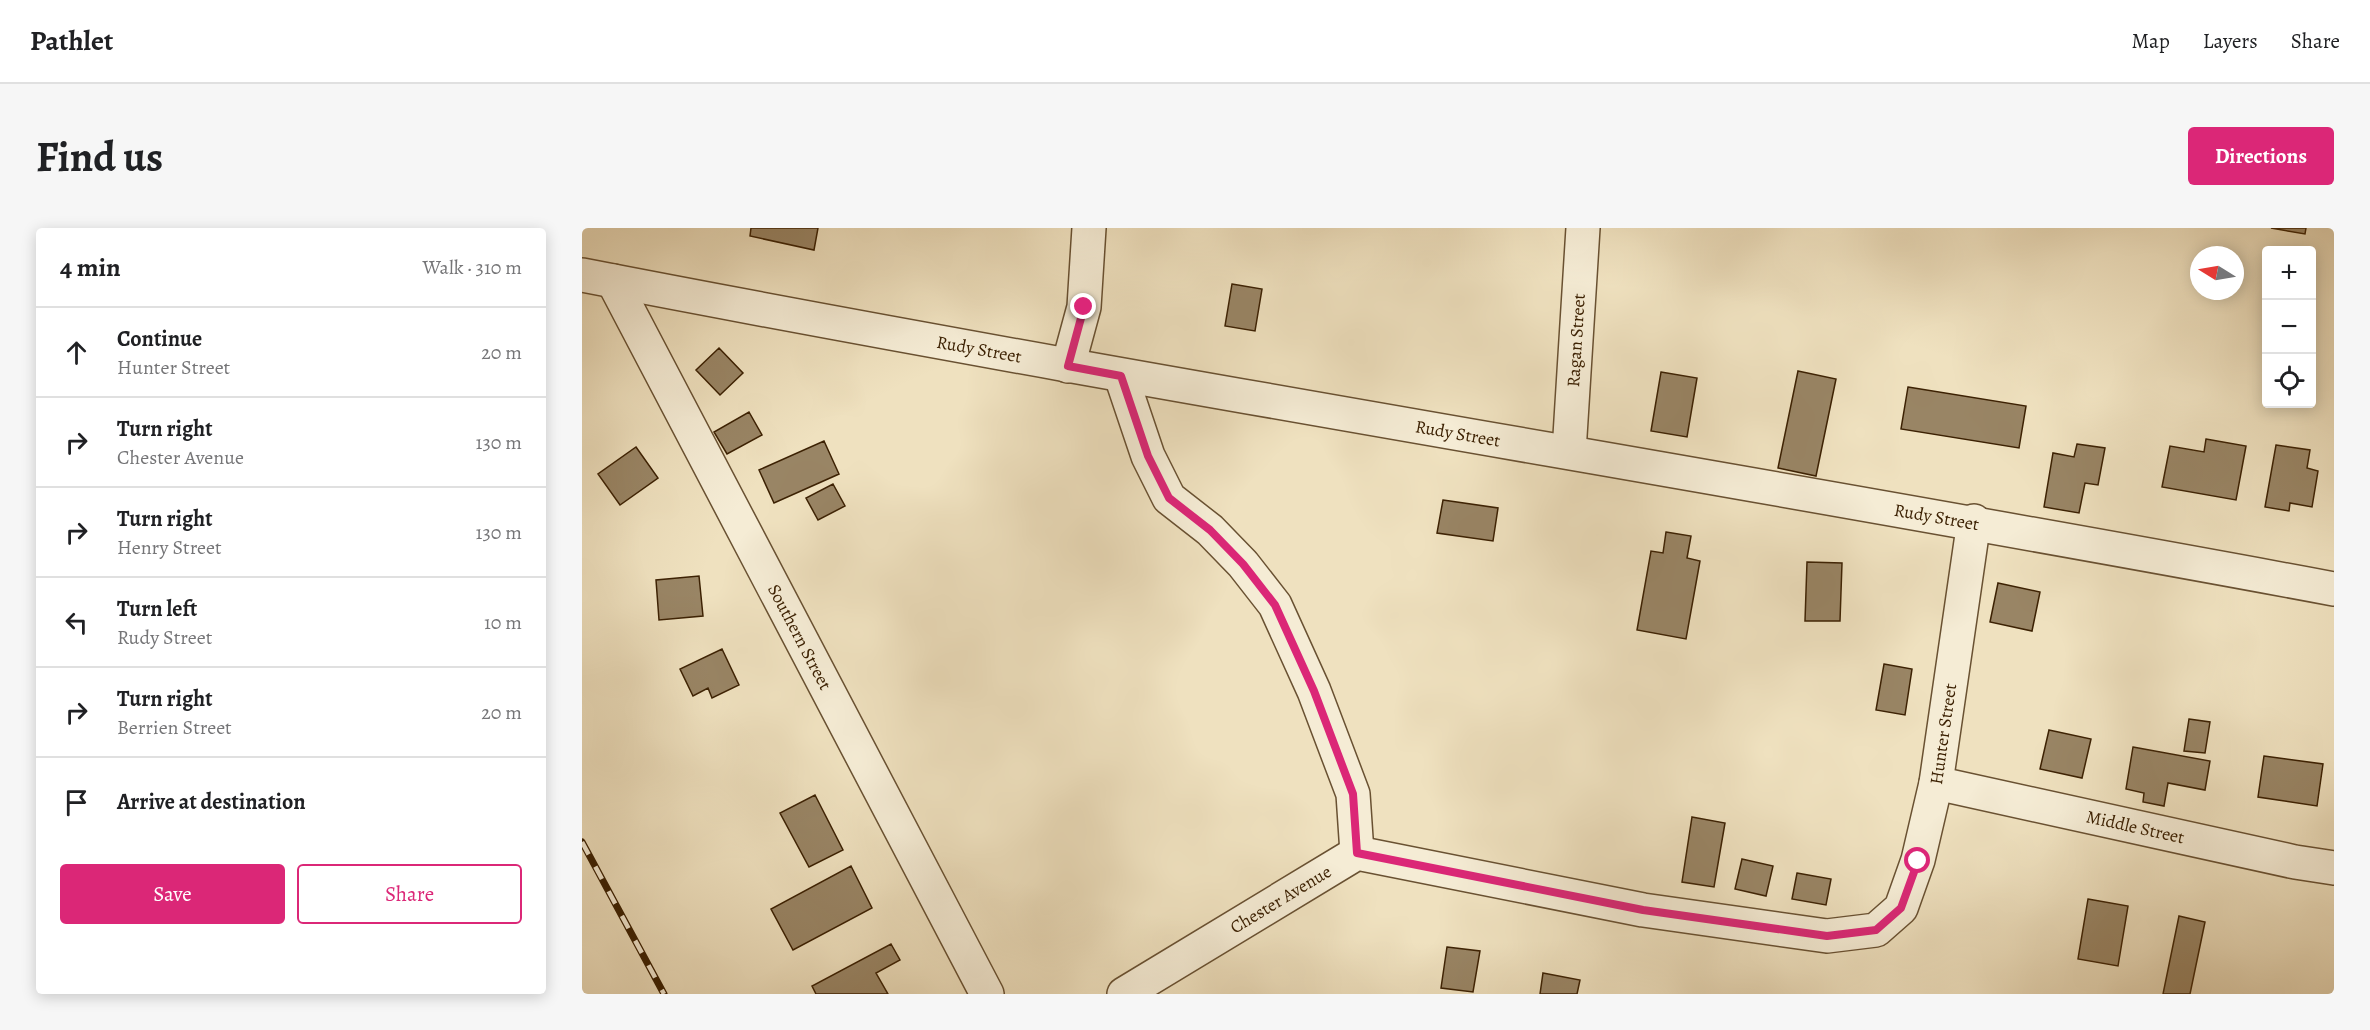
<!DOCTYPE html>
<html lang="en">
<head>
<meta charset="utf-8">
<style>
	:root { --surface:#fff; --page:#f6f6f6; --text:#202124; --muted:#757577; --line:#e0e0e0; --accent:#db2777 }
	body { margin:0; font-family:Alegreya,serif; background:var(--page); color:var(--text) }
	.controls { position:absolute; right:18px; top:18px; display:grid; overflow:hidden; border-radius:6px; box-shadow:0 3px 15px #0003 }
	.controls button { width:54px; height:54px; display:grid; place-items:center; padding:0; border:0; border-bottom:2px solid var(--line); background:var(--surface); color:var(--text); font:30px sans-serif }
	.compass { position:absolute; left:1608px; top:18px; width:54px; height:54px; border-radius:50%; background:var(--surface); box-shadow:0 3px 15px #0003; rotate:281deg }
	.stop { position:absolute; width:18px; height:18px; margin:-14px; border:4px solid #db2777; border-radius:50%; background:#fff }
	.stop.end { background:#db2777; border-color:#fff; box-shadow:0 2px 6px #0008 }
	.list { margin:0; padding:0; list-style:none }
	h2 { display:flex; justify-content:space-between; align-items:center; height:78px; margin:0; padding:0 24px; font-size:26px }
	h2 small { font-size:20px; font-weight:400; color:var(--muted) }
	.list li { display:grid; grid-template-columns:39px 1fr auto; gap:18px; align-items:center; box-sizing:border-box; height:90px; padding:0 24px; border-top:2px solid var(--line) }
	.list b { display:block; font-size:22px; white-space:nowrap }
	.list p { margin:0; font-size:20px; white-space:nowrap; color:var(--muted) }
	.list em { font-size:20px; font-style:normal; color:var(--muted) }
	.actions { display:flex; gap:12px; padding:18px 24px }
	.actions a { flex:1; padding:14px 0; border:2px solid var(--accent); border-radius:6px; text-align:center; font-size:21px; color:var(--accent) }
	.actions .main { background:var(--accent); color:#fff }
	.icon { flex:none; width:33px; height:33px; fill:none; stroke:currentColor; stroke-width:2; stroke-linecap:round; stroke-linejoin:round }
	.map { position:relative; flex:none; width:1752px; height:766px; overflow:hidden; border-radius:6px }
	header { display:flex; align-items:center; gap:36px; box-sizing:border-box; height:84px; padding:0 30px; background:var(--surface); border-bottom:2px solid var(--line) }
	header strong { font-size:28px }
	nav { display:flex; gap:33px; margin-inline-start:auto; font-size:21px }
	.intro { display:flex; align-items:center; justify-content:space-between; box-sizing:border-box; height:144px; padding:0 36px }
	h1 { margin:0; font-size:42px }
	.button { padding:15px 27px; border-radius:6px; background:var(--accent); color:#fff; font-size:21px; font-weight:700 }
	main { display:flex; gap:36px; padding:0 36px }
	aside { flex:1; background:var(--surface); border-radius:6px; box-shadow:0 3px 15px #0003 }
	.map>svg:first-child { display:block }
	.building { fill:#998565; stroke:#3c2103; stroke-width:1.5 }
	.lines { fill:none; stroke-linecap:round; stroke-linejoin:round }
	.minor-casing { stroke:#695132; stroke-width:36 }
	.minor { stroke:#f5ecd5; stroke-width:33 }
	.rail-casing { stroke:#3c2103; stroke-width:7 }
	.rail { stroke:#f5ecd5; stroke-width:4.5; stroke-dasharray:14; stroke-linecap:butt }
	.route { stroke:#db2777; stroke-width:8 }
	.labels { text-anchor:middle; stroke-width:4.5; stroke-linejoin:round; paint-order:stroke }
	.street-label { font-size:18px; fill:#3c2103; stroke:#f5ecd5 }
</style>
</head>
<body>
<header>
<strong>Pathlet</strong>
<nav><a>Map</a><a>Layers</a><a>Share</a></nav>
</header>
<div class="intro"><h1>Find us</h1><a class="button">Directions</a></div>
<main>
<aside>
<h2>4 min<small>Walk · 310 m</small></h2>
<ul class="list">
<li><svg class="icon" aria-label="ahead" viewBox="0 0 24 24"><path d="M12 20V5M6 11l6-6 6 6"/></svg><div><b>Continue</b><p>Hunter Street</p></div><em>20 m</em></li>
<li><svg class="icon" aria-label="right" viewBox="0 0 24 24"><path d="M7 20v-9h11M14 6l5 5-5 5"/></svg><div><b>Turn right</b><p>Chester Avenue</p></div><em>130 m</em></li>
<li><svg class="icon" aria-label="right" viewBox="0 0 24 24"><path d="M7 20v-9h11M14 6l5 5-5 5"/></svg><div><b>Turn right</b><p>Henry Street</p></div><em>130 m</em></li>
<li><svg class="icon" aria-label="left" viewBox="0 0 24 24"><path d="M17 20v-9H6M10 6l-5 5 5 5"/></svg><div><b>Turn left</b><p>Rudy Street</p></div><em>10 m</em></li>
<li><svg class="icon" aria-label="right" viewBox="0 0 24 24"><path d="M7 20v-9h11M14 6l5 5-5 5"/></svg><div><b>Turn right</b><p>Berrien Street</p></div><em>20 m</em></li>
<li><svg class="icon" aria-label="arrive" viewBox="0 0 24 24"><path d="M6 21V4h12l-3 4 3 4H6"/></svg><div><b>Arrive at destination</b></div></li>
</ul>
<div class="actions"><a class="main">Save</a><a>Share</a></div>
</aside>
<div class="map">
<svg width="1752" height="766" viewBox="0 0 1752 766">
	<rect width="100%" height="100%" fill="#efe1bf"/>
	<filter id="stains"><feTurbulence type="fractalNoise" baseFrequency=".00333" numOctaves="4"/><feColorMatrix values="0 0 0 0 .2 0 0 0 0 .09 0 0 0 0 .02 0 0 0 .5 -.17"/></filter>
	<radialGradient id="worn" r=".72"><stop offset=".6" stop-color="#630" stop-opacity="0"/><stop offset="1" stop-color="#630" stop-opacity=".3"/></radialGradient>
	<path class="building" d="M169,0H236L232,22L168,8Z
		M1689,0H1724L1723,6Z
		M650,56L680,61L673,103L643,98Z
		M137,120L161,145L138,167L114,142Z
		M1216,143L1254,151L1234,248L1196,240Z
		M1079,144L1115,150L1105,209L1069,203Z
		M1326,159L1444,178L1437,220L1319,201Z
		M167,184L180,207L145,226L132,204Z
		M1624,211L1664,218L1654,272L1580,259L1588,218L1622,224Z
		M242,213L257,246L192,275L177,242Z
		M1495,216L1523,220L1516,257L1503,255L1497,285L1462,279L1471,225L1492,229Z
		M1694,217L1728,222L1725,240L1736,243L1730,279L1708,275L1707,283L1683,279Z
		M54,219L76,250L38,277L16,246Z
		M251,256L263,278L236,292L224,270Z
		M861,272L916,280L911,313L855,305Z
		M1084,304L1109,308L1105,330L1118,333L1104,411L1055,402L1069,323L1081,325Z
		M1225,334L1260,335L1258,393H1223Z
		M117,348L121,388L77,392L74,352Z
		M1416,355L1458,364L1450,403L1408,394Z
		M140,421L157,457L130,470L126,460L111,468L98,441Z
		M1302,436L1330,441L1323,487L1294,482Z
		M1607,491L1628,494L1623,525L1602,523Z
		M1467,502L1509,511L1500,550L1458,541Z
		M1551,519L1628,533L1623,562L1586,555L1582,578L1561,574L1562,565L1544,561Z
		M1682,528L1741,536L1735,578L1676,569Z
		M233,567L261,622L227,639L198,585Z
		M1110,589L1143,595L1132,659L1100,654Z
		M1160,631L1191,638L1184,668L1153,661Z
		M269,638L290,680L211,722L189,681Z
		M1215,645L1249,651L1244,677L1210,671Z
		M1506,671L1546,678L1536,738L1496,731Z
		M1597,688L1623,694L1608,766H1581Z
		M309,716L318,732L294,745L306,766H234L230,758Z
		M865,719L898,723L891,764L859,760Z
		M961,745L998,752L995,766H958Z"/>
	<g class="lines">
		<defs>
			<g id="minor">
				<path id="s1" d="M0,47C582,160 1169,252 1752,361"/>
				<path id="s2" d="M31,53L405,766"/>
				<path d="M486,138L502,79L507,0"/>
				<path d="M539,148L566,228L587,270L628,302L661,336L693,377L732,463L771,566L775,625"/>
				<path id="s3" d="M987,224L1001,0"/>
				<path id="s4" d="M1354,555L1713,634L1752,640"/>
				<path id="s5" d="M542,766L775,625L1061,682L1245,708L1294,702L1319,680L1336,632L1354,555L1392,293"/>
			</g>
		</defs>
		<use href="#minor" class="minor-casing"/>
		<use href="#minor" class="minor"/>
		<defs>
			<path id="rail" d="M0,614L82,766"/>
		</defs>
		<use href="#rail" class="rail-casing"/>
		<use href="#rail" class="rail"/>
	</g>
	<g class="lines">
		<path class="route" d="M502,79L486,138L539,148L566,228L587,270L628,302L661,336L693,377L732,463L771,566L775,625L1061,682L1245,708L1294,702L1319,680L1336,633"/>
	</g>
	<g class="labels">
		<g class="street-label">
			<text dy="6" stroke="none"><textPath href="#s3" startOffset="112">Ragan Street</textPath></text>
			<text dy="6" stroke="none"><textPath href="#s1" startOffset="404">Rudy Street</textPath></text>
			<text dy="6" stroke="none"><textPath href="#s1" startOffset="890">Rudy Street</textPath></text>
			<text dy="6" stroke="none"><textPath href="#s1" startOffset="1376">Rudy Street</textPath></text>
			<text dy="6" stroke="none"><textPath href="#s2" startOffset="402">Southern Street</textPath></text>
			<text dy="6" stroke="none"><textPath href="#s5" startOffset="1012">Hunter Street</textPath></text>
			<text dy="6" stroke="none"><textPath href="#s4" startOffset="204">Middle Street</textPath></text>
			<text dy="6" stroke="none"><textPath href="#s5" startOffset="183">Chester Avenue</textPath></text>
		</g>
	</g>
	<rect width="100%" height="100%" filter="url(#stains)"/>
	<rect width="100%" height="100%" fill="url(#worn)"/>
</svg>
<div class="controls">
<button>+</button>
<button>−</button>
<button><svg class="icon" aria-label="locate" viewBox="0 0 24 24"><circle cx="12" cy="12" r="6"/><path d="M12 2v4M12 18v4M2 12h4M18 12h4"/></svg></button>
</div>
<svg class="compass" viewBox="-18 -18 36 36"><path d="M0-13l5 13h-10z" fill="#e53935"/><path d="M0 13l5-13h-10z" fill="#757577"/></svg>
<div class="stop" style="left:1336px;top:633px"></div>
<div class="stop end" style="left:502px;top:79px"></div>
</div>
</main>
</body>
</html>
